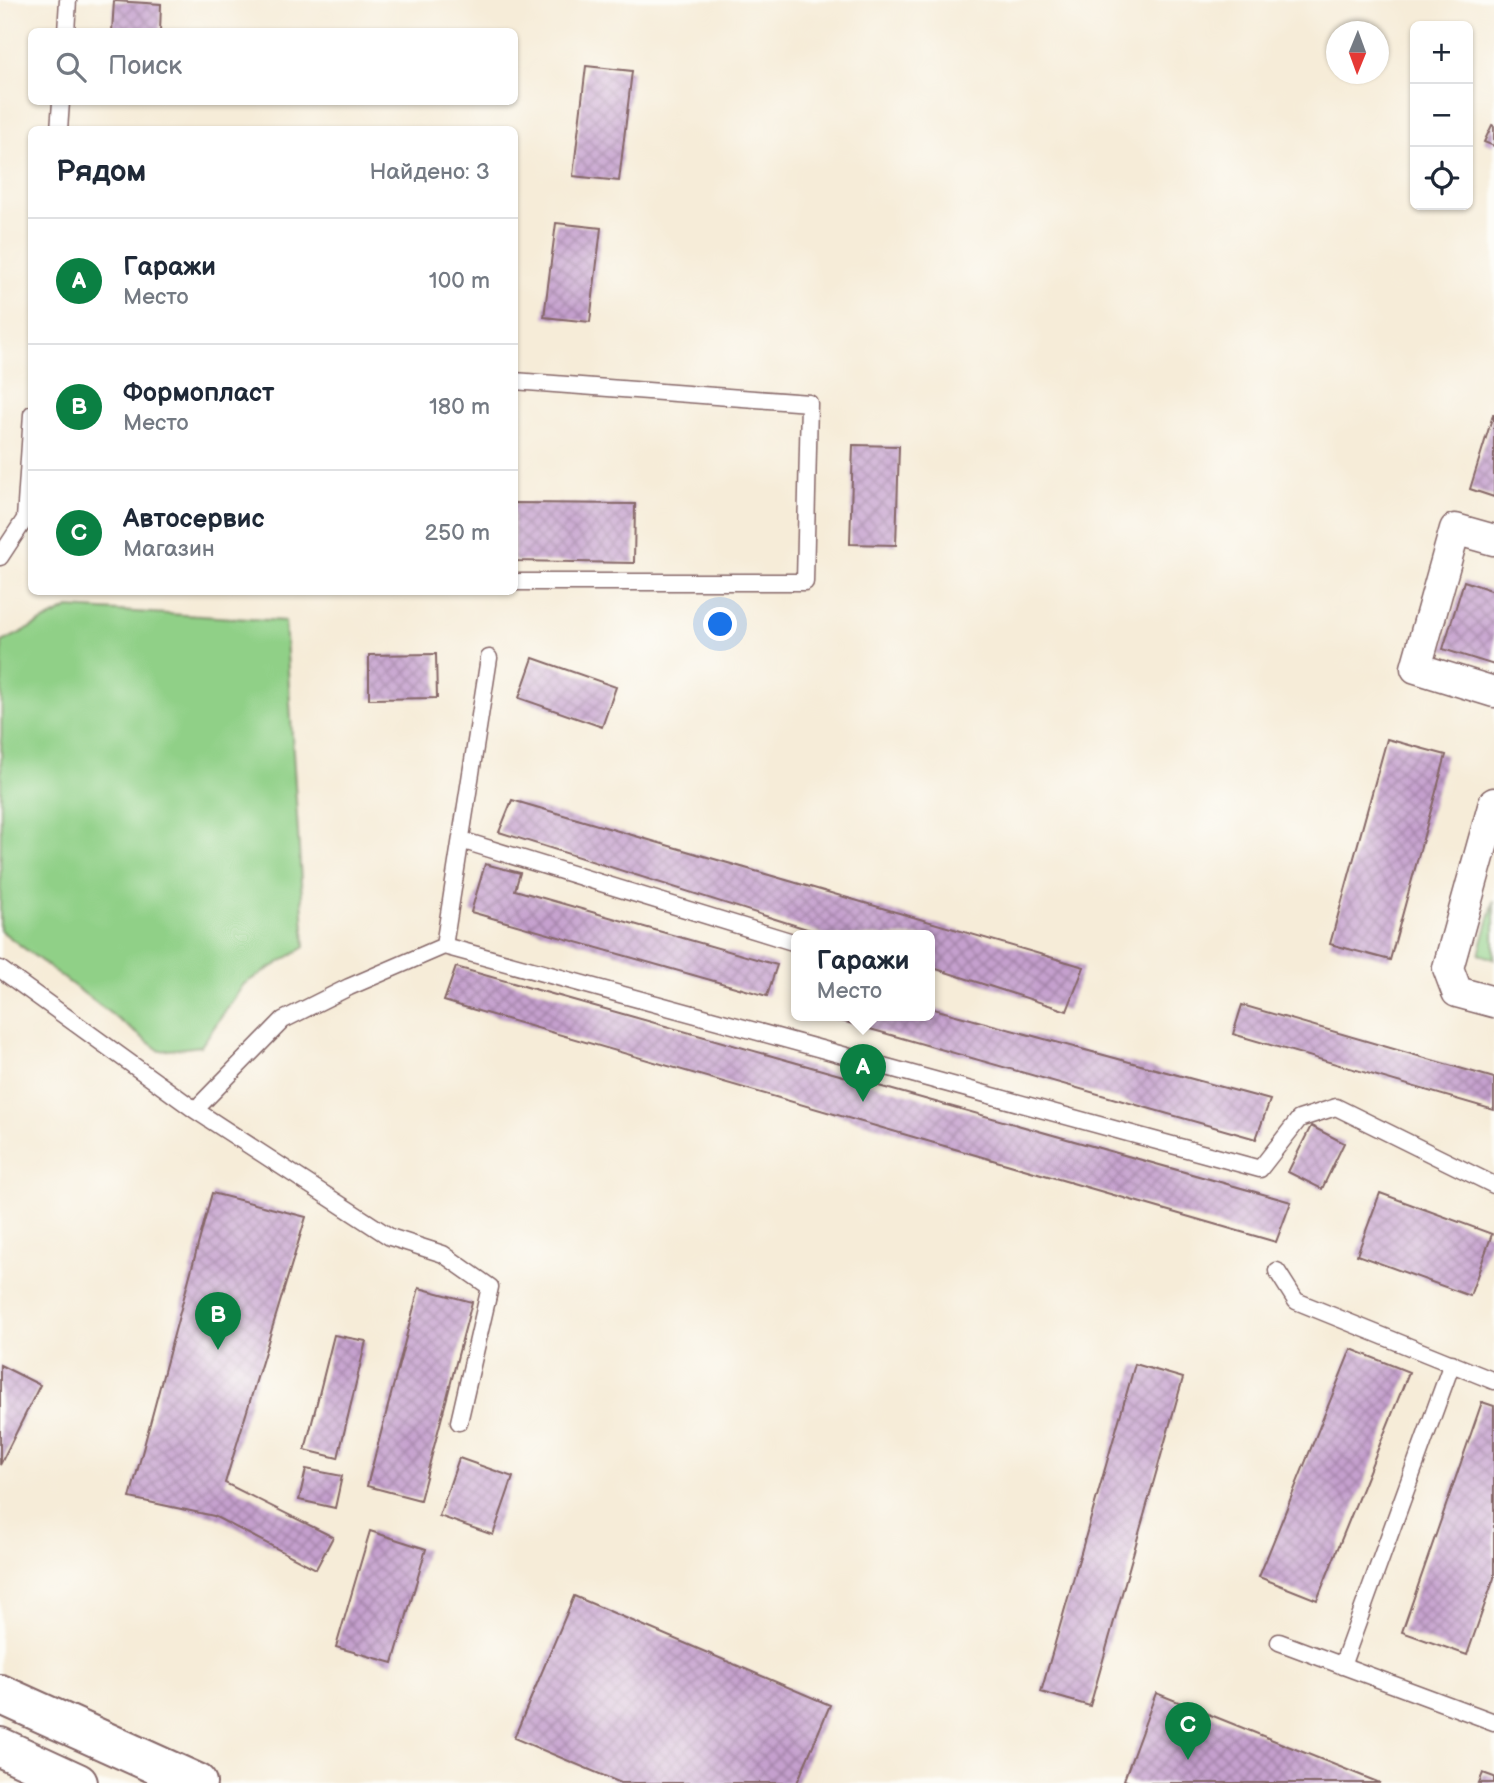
<!DOCTYPE html>
<html lang="ru">
<head>
<meta charset="utf-8">
<style>
	:root { --surface:#fff; --page:#f2f2f3; --text:#1f2937; --muted:#747a83; --line:#e0e1e3; --accent:#0b8043 }
	body { margin:0; font-family:"Balsamiq Sans",sans-serif; background:var(--page); color:var(--text) }
	.controls { position:absolute; right:21px; top:21px; display:grid; overflow:hidden; border-radius:10px; box-shadow:0 2px 5px #0004 }
	.controls button { width:63px; height:63px; display:grid; place-items:center; padding:0; border:0; border-bottom:2px solid var(--line); background:var(--surface); color:var(--text); font:35px sans-serif }
	.compass { position:absolute; left:1326px; top:21px; width:63px; height:63px; border-radius:50%; background:var(--surface); box-shadow:0 2px 5px #0004; rotate:181deg }
	.you { position:absolute; left:721px; top:625px; width:24px; height:24px; margin:-18px; border:5px solid #fff; border-radius:50%; background:#1a73e8; box-shadow:0 0 0 10px #1a73e833 }
	.badge { display:grid; place-items:center; width:46px; height:46px; border-radius:50%; background:var(--accent); color:#fff; font-size:23px; font-weight:700 }
	.pin { position:absolute; translate:-50% -58px; filter:drop-shadow(0 2px 4px #0008) }
	.pin::after { content:''; position:absolute; top:37px; width:24px; height:21px; background:inherit; clip-path:polygon(0 0,100% 0,50% 100%) }
	.popup { position:absolute; left:791px; top:930px; width:144px; height:91px; box-sizing:border-box; display:grid; place-content:center; border-radius:10px; background:var(--surface); filter:drop-shadow(0 2px 5px #0005); font-size:23px; white-space:nowrap; color:var(--muted) }
	.popup b { font-size:26px; color:var(--text) }
	.popup::after { content:''; position:absolute; left:50%; top:100%; margin-left:-14px; border:14px solid transparent; border-top-color:var(--surface) }
	.list { margin:0; padding:0; list-style:none }
	h2 { display:flex; justify-content:space-between; align-items:center; height:91px; margin:0; padding:0 28px; font-size:30px }
	h2 small { font-size:23px; font-weight:400; color:var(--muted) }
	.list li { display:grid; grid-template-columns:46px 1fr auto; gap:21px; align-items:center; box-sizing:border-box; height:126px; padding:0 28px; border-top:2px solid var(--line) }
	.list b { display:block; font-size:26px; white-space:nowrap }
	.list p { margin:0; font-size:23px; white-space:nowrap; color:var(--muted) }
	.list em { font-size:23px; font-style:normal; color:var(--muted) }
	.icon { flex:none; width:38px; height:38px; fill:none; stroke:currentColor; stroke-width:2; stroke-linecap:round; stroke-linejoin:round }
	.map { position:relative; flex:none; width:1494px; height:1783px; overflow:hidden }
	.search { position:absolute; background:var(--surface); box-shadow:0 2px 5px #0004; left:28px; top:28px; width:490px; height:77px; display:flex; align-items:center; gap:18px; box-sizing:border-box; padding:0 24px; border-radius:10px; color:var(--muted); font-size:26px }
	.panel { position:absolute; background:var(--surface); box-shadow:0 2px 5px #0004; left:28px; top:126px; width:490px; height:469px; border-radius:10px }
	.map>svg:first-child { display:block }
	.green { fill:#90d087; stroke:#6d7859; stroke-width:2 }
	.building { fill:url(#building-cross-hatch) }
	.lines { fill:none; stroke-linecap:round; stroke-linejoin:round }
	.lane-casing { stroke:#866768; stroke-width:19 }
	.street-casing { stroke:#866768; stroke-width:33 }
	.highway-casing { stroke:#866768; stroke-width:42 }
	.lane { stroke:#fff; stroke-width:16 }
	.street { stroke:#fff; stroke-width:30 }
	.highway { stroke:#fff; stroke-width:38 }
</style>
</head>
<body>
<div class="map">
<svg width="1494" height="1783" viewBox="0 0 1494 1783">
	<defs>
		<pattern id="building-cross-hatch" width="8" height="8" patternUnits="userSpaceOnUse" patternTransform="scale(1.75)"><rect width="8" height="8" fill="#c5a0ce"/><path d="M0 0l8 8M0 8l8-8" fill="none" stroke="#a282a7"/></pattern>
	</defs>
	<rect width="100%" height="100%" fill="#fdfcf7"/>
	<filter id="ink" filterUnits="userSpaceOnUse"><feTurbulence type="fractalNoise" baseFrequency=".0143" numOctaves="2"/><feDisplacementMap in="SourceGraphic" scale="14" xChannelSelector="R" yChannelSelector="G"/><feConvolveMatrix kernelMatrix="1 2 1 2 8 2 1 2 1" color-interpolation-filters="sRGB"/></filter>
	<filter id="wash" filterUnits="userSpaceOnUse"><feTurbulence type="fractalNoise" baseFrequency=".00686" numOctaves="4" result="noise"/><feDisplacementMap in="SourceGraphic" scale="28" xChannelSelector="R" yChannelSelector="G"/><feGaussianBlur stdDeviation="1.57" result="paint"/><feColorMatrix in="noise" values="0 0 0 0 0 0 0 0 0 0 0 0 0 0 0 0 0 1.4 0 .05"/><feComposite in="paint" operator="in"/></filter>
	<g filter="url(#wash)">
		<rect width="100%" height="100%" fill="#f6ecd8"/>
		<path class="green" d="M69,608L285,621L305,947L244,984L201,1046L160,1051L0,930L2,642Z
			M1494,900V959L1479,954Z"/>
		<g id="blocks">
			<path class="building" d="M114,1L161,4L160,32H112Z
				M586,66L632,71L619,181L573,176Z
				M1492,125L1494,126V146L1484,142Z
				M556,223L601,228L590,322L544,317Z
				M1493,415H1494V497L1470,489Z
				M853,445L899,446L896,545L850,544Z
				M514,503L635,504L634,563L514,561Z
				M1464,581L1494,591V665L1443,649Z
				M436,654L437,698L369,699V655Z
				M533,658L616,687L602,727L519,698Z
				M1387,739L1446,755L1390,960L1330,944Z
				M512,800L1084,967L1067,1011L930,967V936H829L499,832Z
				M485,864L520,873L515,890L777,965L767,996L471,912Z
				M456,967L1291,1202L1276,1242L444,1001Z
				M1242,1005L1494,1078V1110L1233,1034Z
				M930,1008L1270,1100L1256,1139L828,1017L930,1016Z
				M1311,1126L1344,1143L1322,1189L1288,1172Z
				M212,1193L306,1217L225,1483L333,1537L316,1569L214,1516L130,1498Z
				M1380,1193L1492,1234L1470,1296L1357,1255Z
				M419,1288L472,1302L420,1500L367,1486Z
				M334,1335L366,1341L338,1458L305,1450Z
				M1351,1349L1409,1372L1317,1600L1259,1577Z
				M1135,1364L1183,1378L1090,1706L1041,1692Z
				M0,1365L40,1385L0,1465Z
				M1482,1402L1494,1406V1578L1467,1655L1402,1632Z
				M459,1458L513,1477L493,1535L439,1516Z
				M306,1469L342,1476L335,1508L299,1500Z
				M370,1531L426,1549L393,1663L336,1647Z
				M574,1596L830,1705L797,1783H621L514,1738Z
				M1156,1693L1380,1783H1131L1124,1780Z
				M1483,1773L1494,1777V1783H1479Z"/>
		</g>
	</g>
	<g filter="url(#ink)">
		<use href="#blocks" fill-opacity="0" stroke="#866768" stroke-width="2"/>
		<g class="lines">
			<defs>
				<path id="lane" d="M66,32L68,0
					M59,130L61,102
					M514,381L809,403L805,582H514
					M0,557L25,519L32,414
					M461,840L796,943
					M444,946L489,658
					M0,969L195,1110L283,1020L349,987L444,946L1260,1169L1299,1119L1336,1107L1494,1185
					M195,1110L390,1237L443,1254L490,1287L459,1422
					M1277,1271L1296,1301L1494,1381
					M1279,1642L1494,1722
					M1342,1666L1452,1363"/>
				<path id="street" d="M1494,540L1455,529L1416,668L1494,692
					M1494,803L1448,968L1457,992L1494,1002"/>
				<path id="highway" d="M0,1694L197,1783
					M0,1747L78,1783"/>
			</defs>
			<use href="#lane" class="lane-casing"/>
			<use href="#street" class="street-casing"/>
			<use href="#highway" class="highway-casing"/>
			<use href="#lane" class="lane"/>
			<use href="#street" class="street"/>
			<use href="#highway" class="highway"/>
		</g>
	</g>
</svg>
<div class="controls">
<button>+</button>
<button>−</button>
<button><svg class="icon" aria-label="locate" viewBox="0 0 24 24"><circle cx="12" cy="12" r="6"/><path d="M12 2v4M12 18v4M2 12h4M18 12h4"/></svg></button>
</div>
<svg class="compass" viewBox="-18 -18 36 36"><path d="M0-13l5 13h-10z" fill="#e53935"/><path d="M0 13l5-13h-10z" fill="#747a83"/></svg>
<div class="you"></div>
<div class="pin badge" style="left:863px;top:1102px">A</div>
<div class="popup"><b>Гаражи</b>Место</div>
<div class="pin badge" style="left:218px;top:1350px">B</div>
<div class="pin badge" style="left:1188px;top:1760px">C</div>
<div class="search"><svg class="icon" aria-label="search" viewBox="0 0 24 24"><circle cx="10" cy="10" r="6"/><path d="M15 15l6 6"/></svg>Поиск</div>
<section class="panel">
<h2>Рядом<small>Найдено: 3</small></h2>
<ul class="list">
<li><span class="badge">A</span><div><b>Гаражи</b><p>Место</p></div><em>100 m</em></li>
<li><span class="badge">B</span><div><b>Формопласт</b><p>Место</p></div><em>180 m</em></li>
<li><span class="badge">C</span><div><b>Автосервис</b><p>Магазин</p></div><em>250 m</em></li>
</ul>
</section>
</div>
</body>
</html>
